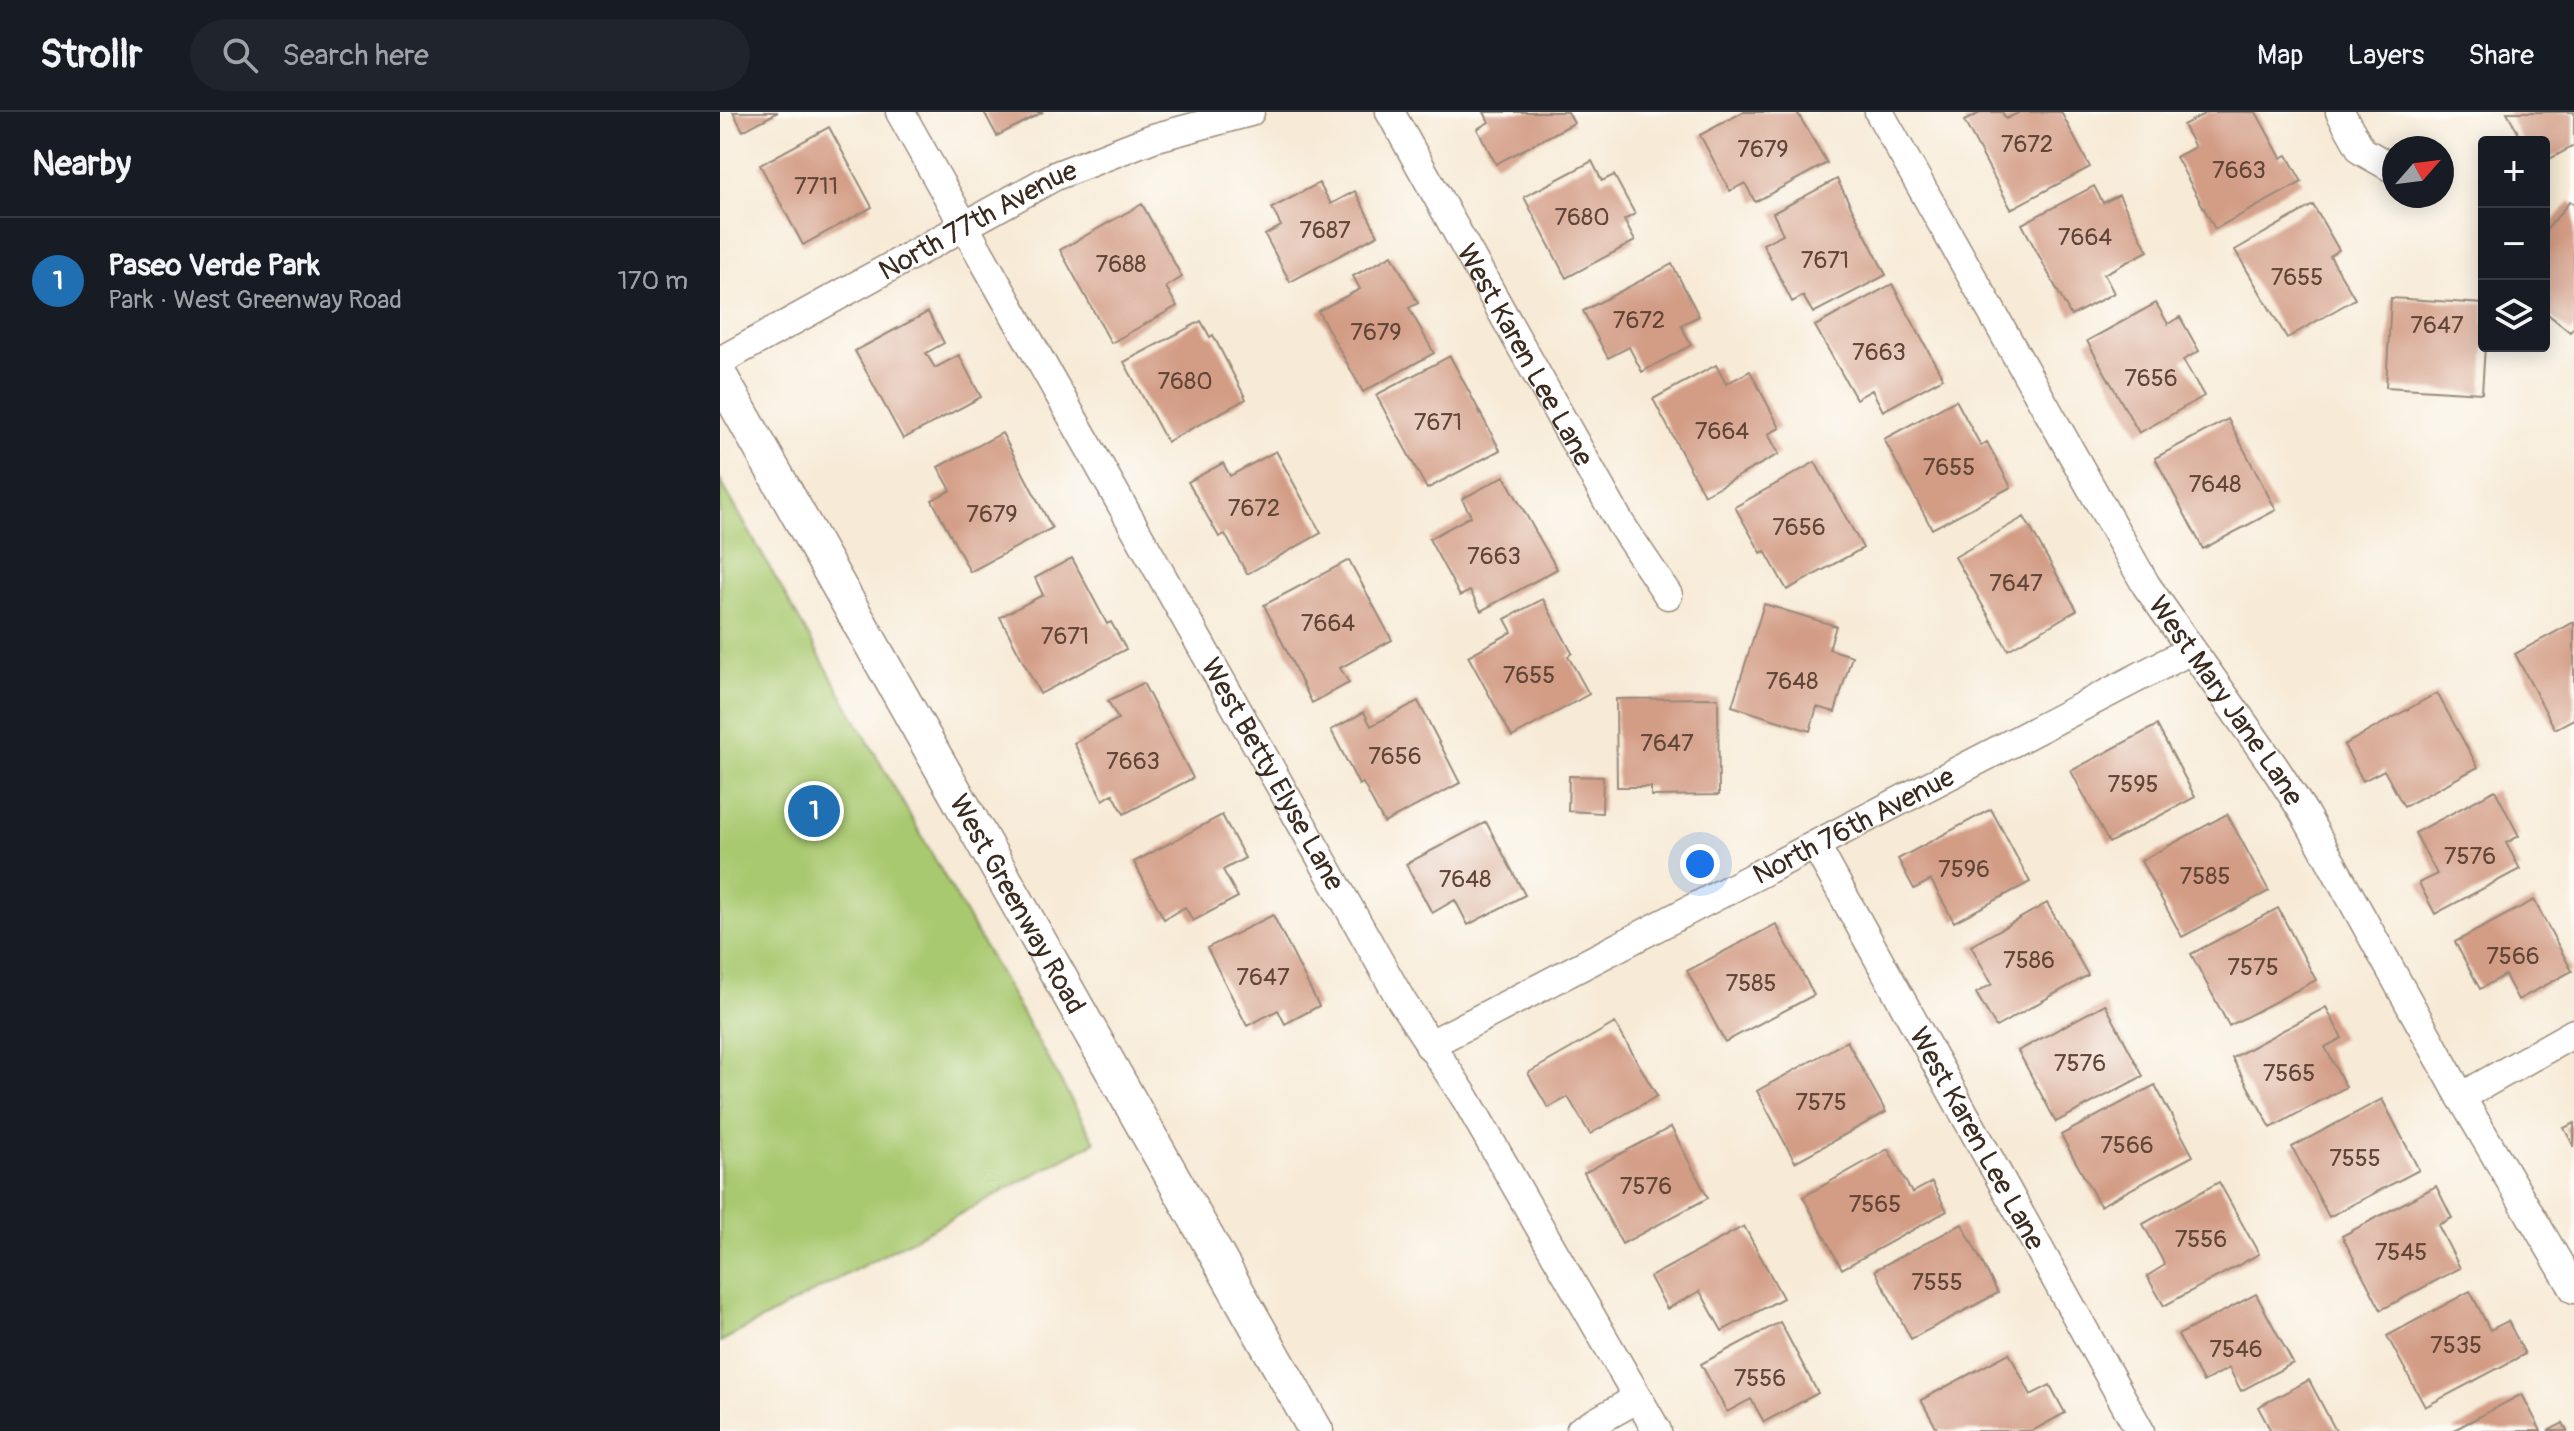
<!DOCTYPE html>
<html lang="en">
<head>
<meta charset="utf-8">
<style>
	:root { --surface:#171b24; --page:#20242c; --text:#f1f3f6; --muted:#9ea1a6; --line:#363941; --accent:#1f6fb2 }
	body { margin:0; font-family:Pangolin,sans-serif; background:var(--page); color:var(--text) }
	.controls { position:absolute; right:24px; top:24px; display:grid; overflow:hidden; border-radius:8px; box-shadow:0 4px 20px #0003 }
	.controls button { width:72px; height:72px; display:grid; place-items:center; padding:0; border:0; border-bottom:2px solid var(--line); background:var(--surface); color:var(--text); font:40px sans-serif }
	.compass { position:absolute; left:1662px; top:24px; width:72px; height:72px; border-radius:50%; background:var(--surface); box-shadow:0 4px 20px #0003; rotate:62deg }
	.you { position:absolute; left:980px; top:752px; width:28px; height:28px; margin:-20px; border:6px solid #fff; border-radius:50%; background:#1a73e8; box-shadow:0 0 0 12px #1a73e833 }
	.badge { display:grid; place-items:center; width:52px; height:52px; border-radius:50%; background:var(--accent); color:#fff; font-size:26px; font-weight:700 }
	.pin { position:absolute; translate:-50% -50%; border:4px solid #fff; box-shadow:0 2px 8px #0006 }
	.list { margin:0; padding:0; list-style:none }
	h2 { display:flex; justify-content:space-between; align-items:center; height:104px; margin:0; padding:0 32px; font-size:34px }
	h2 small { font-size:26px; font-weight:400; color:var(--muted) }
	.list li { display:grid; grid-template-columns:52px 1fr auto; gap:24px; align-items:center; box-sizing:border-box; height:128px; padding:0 32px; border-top:2px solid var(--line) }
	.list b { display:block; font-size:30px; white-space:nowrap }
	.list p { margin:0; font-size:26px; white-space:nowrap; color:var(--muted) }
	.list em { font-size:26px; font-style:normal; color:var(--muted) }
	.icon { flex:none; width:44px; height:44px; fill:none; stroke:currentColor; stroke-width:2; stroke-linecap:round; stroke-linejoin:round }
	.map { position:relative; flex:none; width:1854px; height:1319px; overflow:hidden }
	header { display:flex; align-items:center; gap:48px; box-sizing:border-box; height:112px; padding:0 40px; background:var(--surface); border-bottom:2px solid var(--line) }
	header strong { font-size:38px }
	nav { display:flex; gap:44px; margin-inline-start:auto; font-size:28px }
	.search { width:560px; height:72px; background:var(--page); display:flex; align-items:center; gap:20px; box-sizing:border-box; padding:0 28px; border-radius:44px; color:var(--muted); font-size:30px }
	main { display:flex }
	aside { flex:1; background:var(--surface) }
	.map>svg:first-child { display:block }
	.green { fill:#a9c970; stroke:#727a47; stroke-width:2 }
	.building { fill:#d39c85 }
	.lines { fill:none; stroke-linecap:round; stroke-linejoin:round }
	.minor-casing { stroke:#998a7a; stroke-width:31 }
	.tertiary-casing { stroke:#998a7a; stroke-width:37 }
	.minor { stroke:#fff; stroke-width:28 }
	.tertiary { stroke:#fff; stroke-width:34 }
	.labels { text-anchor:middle; stroke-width:6; stroke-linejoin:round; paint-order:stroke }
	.number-label { font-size:24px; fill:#614638 }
	.street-label { font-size:28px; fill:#3b2a1e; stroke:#fdfcf7 }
</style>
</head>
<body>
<header>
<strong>Strollr</strong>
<div class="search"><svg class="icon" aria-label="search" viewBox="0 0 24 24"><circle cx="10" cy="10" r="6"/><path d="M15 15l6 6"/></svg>Search here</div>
<nav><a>Map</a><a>Layers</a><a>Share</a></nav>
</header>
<main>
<aside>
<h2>Nearby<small></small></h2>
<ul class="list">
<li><span class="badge">1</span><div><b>Paseo Verde Park</b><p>Park · West Greenway Road</p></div><em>170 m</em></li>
</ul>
</aside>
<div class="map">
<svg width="1854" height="1319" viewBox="0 0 1854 1319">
	<rect width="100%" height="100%" fill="#fdfcf7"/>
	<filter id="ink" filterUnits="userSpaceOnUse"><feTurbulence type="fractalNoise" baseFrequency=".0125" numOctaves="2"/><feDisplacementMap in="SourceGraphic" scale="16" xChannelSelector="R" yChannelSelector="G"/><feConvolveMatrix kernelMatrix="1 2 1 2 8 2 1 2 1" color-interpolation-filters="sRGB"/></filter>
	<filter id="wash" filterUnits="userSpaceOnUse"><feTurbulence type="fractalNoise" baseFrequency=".006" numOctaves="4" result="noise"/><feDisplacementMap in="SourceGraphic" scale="32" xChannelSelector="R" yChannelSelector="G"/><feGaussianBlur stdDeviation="1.8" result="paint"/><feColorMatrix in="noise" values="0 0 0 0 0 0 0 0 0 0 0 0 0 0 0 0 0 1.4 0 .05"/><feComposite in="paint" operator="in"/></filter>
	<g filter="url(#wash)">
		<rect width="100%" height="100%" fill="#f7ead6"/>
		<path class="green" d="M0,368L375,1030L0,1230Z"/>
		<g id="blocks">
			<path class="building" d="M13,0H58L23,19Z
				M264,0H323L277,24Z
				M764,0H848L854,11L776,52L757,17L769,10Z
				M1023,0H1077L1107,51L1035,90L1025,71L1010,79L980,23Z
				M1262,0H1282L1286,7L1300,0H1341L1370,55L1291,97L1244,9Z
				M1488,0H1536L1561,46L1567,43L1582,70L1495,117L1456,45L1475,35L1463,13Z
				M1787,0H1854V34L1824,50V30H1803Z
				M109,15L152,95L83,133L40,53Z
				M872,49L882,69L894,63L915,102L904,108L915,129L846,166L804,85Z
				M1117,67L1166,163L1093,201L1083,184L1072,190L1043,132L1063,122L1053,101Z
				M599,71L611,92L635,79L658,123L570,170L545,123L561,114L552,96Z
				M1374,74L1383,91L1399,83L1428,139L1384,162L1394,181L1351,204L1302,112Z
				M1850,89L1854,92V215L1850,220L1824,199V121Z
				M422,92L462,165L446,175L457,194L391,231L340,138Z
				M1593,93L1619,138L1610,144L1635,187L1567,226L1515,138Z
				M672,143L698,191L689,196L714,241L643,280L598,199L640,177L633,164Z
				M952,152L979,204L961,213L971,233L922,260L909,235L888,246L863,199Z
				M1172,172L1223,266L1163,299L1152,278L1136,287L1095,214Z
				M1671,186L1764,192L1765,234L1762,281L1666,275Z
				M1436,191L1448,212L1460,205L1479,239L1463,248L1484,284L1419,321L1367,229Z
				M208,200L224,231L206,241L215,256L239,243L261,285L183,327L135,239Z
				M481,209L490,225L493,223L526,287L447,330L404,250Z
				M730,244L780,338L707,377L656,283Z
				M996,253L1006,272L1030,259L1060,316L1048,322L1059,342L984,383L933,287Z
				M1236,288L1261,334L1267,330L1291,375L1212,417L1164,327Z
				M1508,307L1556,398L1483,437L1435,346Z
				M282,321L332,416L250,460L212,388L231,378L218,355Z
				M556,339L601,421L527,462L505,422L499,425L468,370L503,351L510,364Z
				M1095,350L1143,436L1067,478L1045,439L1041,441L1015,395Z
				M784,364L837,457L761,499L750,479L740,484L709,427L751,404L742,387Z
				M1304,405L1357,498L1288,538L1235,445Z
				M352,446L387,512L391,510L406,537L320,582L280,505L323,483L315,466Z
				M629,448L672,528L620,556L629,571L592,591L544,493Z
				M823,487L852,541L848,544L869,582L792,625L748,544L792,520L785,507Z
				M1044,492L1116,514L1109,537L1132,544L1115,600L1097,595L1090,619L1012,594Z
				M1854,510V607L1835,617L1795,542Z
				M423,571L473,666L404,702L393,682L383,688L354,631L398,607L388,589Z
				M1717,581L1758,655L1684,695L1664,658L1643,669L1624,633Z
				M998,586L999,683L931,684V675H897L896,587Z
				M698,589L740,671L664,711L643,671L639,673L611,618L644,600L651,614Z
				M1437,613L1475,685L1389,731L1351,659Z
				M849,664L883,665L882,701L848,699Z
				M1775,678L1799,724L1786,731L1800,757L1715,802L1699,771L1717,762L1695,721Z
				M1271,697L1310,770L1234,810L1211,768L1194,777L1178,747Z
				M1507,702L1549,779L1462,825L1421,749Z
				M502,703L525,746L503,758L518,785L473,809L465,795L444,807L414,750Z
				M766,710L805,783L748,813L735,788L712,801L686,752Z
				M1814,788L1852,859L1798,888L1785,863L1760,877L1735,830Z
				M1327,791L1368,863L1276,915L1256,881L1272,872L1251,834Z
				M1558,796L1596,868L1509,914L1471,842Z
				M553,803L599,894L565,912L558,898L527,914L487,836Z
				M1056,812L1094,883L1005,930L967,859Z
				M1385,892L1423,964L1336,1010L1298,939Z
				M1606,895L1622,926L1605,935L1626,975L1551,1016L1512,946Z
				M895,911L937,984L870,1022L848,985L828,996L808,961Z
				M1127,929L1166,1000L1075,1050L1037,979Z
				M1435,973L1473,1044L1380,1094L1341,1023Z
				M1662,987L1699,1058L1609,1105L1572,1035Z
				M1854,1011V1035L1844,1016Z
				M951,1015L988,1086L902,1132L864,1061Z
				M1168,1037L1192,1081L1212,1070L1227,1099L1122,1157L1083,1085Z
				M1499,1070L1539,1142L1444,1194L1427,1164L1445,1153L1423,1112Z
				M1716,1074L1732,1106L1718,1113L1740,1156L1661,1198L1622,1124Z
				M1242,1112L1278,1181L1191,1227L1155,1158Z
				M1024,1114L1063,1186L1002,1219L980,1179L947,1197L930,1165Z
				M1750,1179L1770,1218L1788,1209L1805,1242L1705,1295L1667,1224Z
				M1536,1182L1573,1251L1521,1279L1509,1256L1483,1270L1458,1223Z
				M1060,1210L1098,1281L1044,1310L1031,1287L1007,1300L981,1252Z
				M1289,1241L1311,1283L1330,1273L1345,1301L1312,1319H1218L1201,1288Z
				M1589,1268L1616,1319H1551L1538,1295Z
				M1802,1282L1821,1319H1732Z
				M1843,1311L1847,1319H1828Z"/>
		</g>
	</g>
	<g filter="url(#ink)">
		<use href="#blocks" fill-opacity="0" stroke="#998a7a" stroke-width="2"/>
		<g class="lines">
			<defs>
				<g id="minor">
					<path id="s1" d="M180,0L681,888L746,987L937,1319"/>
					<path id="s2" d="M670,0L900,411L948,483"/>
					<path id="s3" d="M1159,0L1426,473L1555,656L1584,701L1741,985L1854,1177"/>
					<path d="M1620,0L1642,39L1674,57"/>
					<path id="s4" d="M0,249L335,64L433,26L530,0"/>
					<path id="s5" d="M1096,734L1420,1319"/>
					<path id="s6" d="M709,933L1471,538"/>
					<path d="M1741,985L1854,921"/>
					<path d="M860,1319L918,1286"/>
				</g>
				<g id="tertiary">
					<path id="s7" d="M0,264L596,1319"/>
				</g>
			</defs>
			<use href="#minor" class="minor-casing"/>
			<use href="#tertiary" class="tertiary-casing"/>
			<use href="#minor" class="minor"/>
			<use href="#tertiary" class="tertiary"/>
		</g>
	</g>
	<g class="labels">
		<g class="number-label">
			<text x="1307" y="40">7672</text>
			<text x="1043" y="45">7679</text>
			<text x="1519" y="66">7663</text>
			<text x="96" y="82">7711</text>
			<text x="862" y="113">7680</text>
			<text x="605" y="126">7687</text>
			<text x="1365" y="133">7664</text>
			<text x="1105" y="156">7671</text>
			<text x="401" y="160">7688</text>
			<text x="1577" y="173">7655</text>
			<text x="919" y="216">7672</text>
			<text x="1717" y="221">7647</text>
			<text x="656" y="228">7679</text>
			<text x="1159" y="248">7663</text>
			<text x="1431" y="274">7656</text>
			<text x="465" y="277">7680</text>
			<text x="718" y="318">7671</text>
			<text x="1002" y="327">7664</text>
			<text x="1229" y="363">7655</text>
			<text x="1495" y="380">7648</text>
			<text x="534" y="404">7672</text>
			<text x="272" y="410">7679</text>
			<text x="1079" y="423">7656</text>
			<text x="774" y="452">7663</text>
			<text x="1296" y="479">7647</text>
			<text x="608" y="519">7664</text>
			<text x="345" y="532">7671</text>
			<text x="809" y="571">7655</text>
			<text x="1072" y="577">7648</text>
			<text x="947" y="639">7647</text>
			<text x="675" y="652">7656</text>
			<text x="413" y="657">7663</text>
			<text x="1413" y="680">7595</text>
			<text x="1750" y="752">7576</text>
			<text x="1244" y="765">7596</text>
			<text x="1485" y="772">7585</text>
			<text x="745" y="775">7648</text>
			<text x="1793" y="852">7566</text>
			<text x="1309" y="856">7586</text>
			<text x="1533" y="863">7575</text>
			<text x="543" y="873">7647</text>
			<text x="1031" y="879">7585</text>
			<text x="1360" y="959">7576</text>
			<text x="1569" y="969">7565</text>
			<text x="1101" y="998">7575</text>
			<text x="1407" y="1041">7566</text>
			<text x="1635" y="1054">7555</text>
			<text x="926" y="1082">7576</text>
			<text x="1155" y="1100">7565</text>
			<text x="1481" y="1135">7556</text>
			<text x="1681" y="1148">7545</text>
			<text x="1217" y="1178">7555</text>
			<text x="1736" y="1241">7535</text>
			<text x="1516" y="1245">7546</text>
			<text x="1040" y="1274">7556</text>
		</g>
		<g class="street-label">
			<text dy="10" stroke="none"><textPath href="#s4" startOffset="294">North 77th Avenue</textPath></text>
			<text dy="10" stroke="none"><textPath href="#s2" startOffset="278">West Karen Lee Lane</textPath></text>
			<text dy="10" stroke="none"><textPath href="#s3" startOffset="684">West Mary Jane Lane</textPath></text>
			<text dy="10" stroke="none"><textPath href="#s1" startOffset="760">West Betty Elyse Lane</textPath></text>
			<text dy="10" stroke="none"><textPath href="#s6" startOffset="478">North 76th Avenue</textPath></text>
			<text dy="10" stroke="none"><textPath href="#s7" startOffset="606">West Greenway Road</textPath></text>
			<text dy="10" stroke="none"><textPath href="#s5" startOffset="334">West Karen Lee Lane</textPath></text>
		</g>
	</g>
</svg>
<div class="controls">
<button>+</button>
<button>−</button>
<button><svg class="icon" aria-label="layers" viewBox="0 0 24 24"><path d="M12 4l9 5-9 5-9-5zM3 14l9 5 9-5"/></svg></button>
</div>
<svg class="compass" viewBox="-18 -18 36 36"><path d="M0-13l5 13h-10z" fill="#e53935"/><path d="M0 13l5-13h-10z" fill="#9ea1a6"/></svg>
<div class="you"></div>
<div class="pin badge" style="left:94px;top:699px">1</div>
</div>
</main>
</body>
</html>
